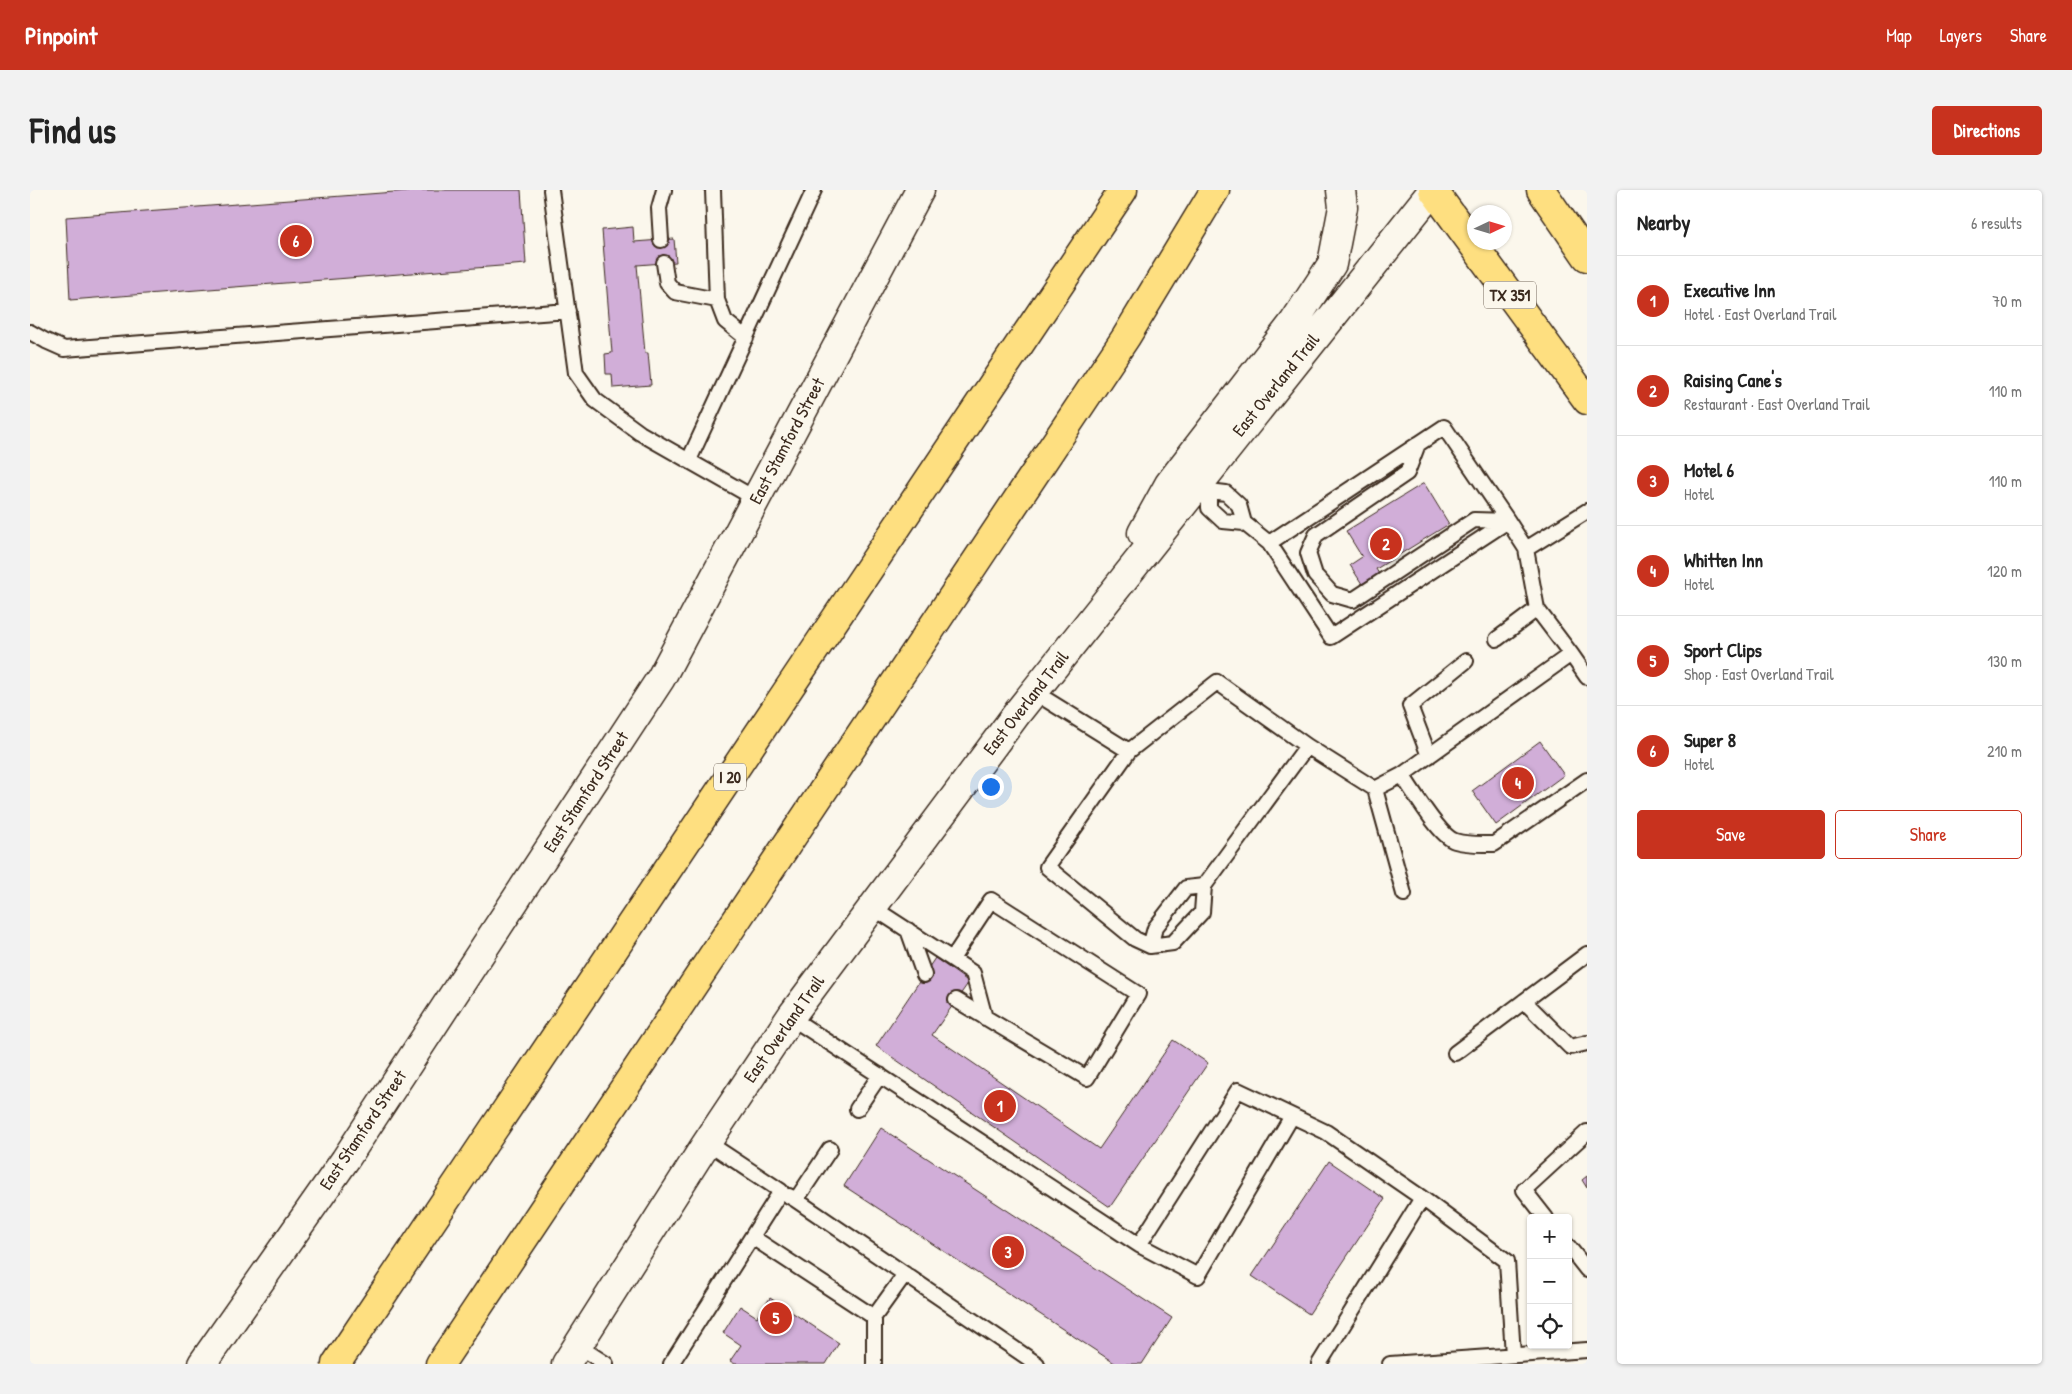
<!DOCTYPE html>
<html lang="en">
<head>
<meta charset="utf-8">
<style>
	:root { --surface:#fff; --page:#f2f2f2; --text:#222; --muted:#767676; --line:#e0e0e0; --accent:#c8321e }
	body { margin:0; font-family:"Patrick Hand",sans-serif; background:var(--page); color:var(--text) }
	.controls { position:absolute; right:15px; bottom:15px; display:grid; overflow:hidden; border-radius:5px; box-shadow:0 1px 4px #0004 }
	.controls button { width:45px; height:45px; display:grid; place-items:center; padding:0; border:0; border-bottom:1px solid var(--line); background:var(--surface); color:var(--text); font:25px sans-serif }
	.compass { position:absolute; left:1437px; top:15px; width:45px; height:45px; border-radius:50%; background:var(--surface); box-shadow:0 1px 4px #0004; rotate:86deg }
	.you { position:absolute; left:960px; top:596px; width:18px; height:18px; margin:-12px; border:4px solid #fff; border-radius:50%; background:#1a73e8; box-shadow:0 0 0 8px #1a73e833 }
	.badge { display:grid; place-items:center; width:32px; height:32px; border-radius:50%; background:var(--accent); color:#fff; font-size:16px; font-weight:700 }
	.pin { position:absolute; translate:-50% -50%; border:2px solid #fff; box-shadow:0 1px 5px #0006 }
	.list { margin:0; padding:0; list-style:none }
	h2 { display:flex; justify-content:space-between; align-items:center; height:65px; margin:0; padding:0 20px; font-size:21px }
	h2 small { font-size:16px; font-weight:400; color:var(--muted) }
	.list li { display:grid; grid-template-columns:32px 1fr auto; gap:15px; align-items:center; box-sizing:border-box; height:90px; padding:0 20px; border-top:1px solid var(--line) }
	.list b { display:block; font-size:19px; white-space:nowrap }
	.list p { margin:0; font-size:16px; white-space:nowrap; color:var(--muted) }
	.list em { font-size:16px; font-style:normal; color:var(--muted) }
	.actions { display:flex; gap:10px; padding:15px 20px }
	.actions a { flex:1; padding:11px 0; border:1px solid var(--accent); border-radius:5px; text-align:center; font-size:18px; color:var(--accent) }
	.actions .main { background:var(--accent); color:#fff }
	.icon { flex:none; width:28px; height:28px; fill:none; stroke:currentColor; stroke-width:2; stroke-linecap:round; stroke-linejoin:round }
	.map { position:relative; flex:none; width:1557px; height:1174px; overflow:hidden; border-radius:5px }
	header { display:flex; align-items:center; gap:30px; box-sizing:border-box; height:70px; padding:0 25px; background:var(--accent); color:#fff }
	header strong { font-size:24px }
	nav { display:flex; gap:28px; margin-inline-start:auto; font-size:18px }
	.intro { display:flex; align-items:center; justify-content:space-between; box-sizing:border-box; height:120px; padding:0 30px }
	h1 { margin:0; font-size:35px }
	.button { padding:12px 22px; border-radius:5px; background:var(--accent); color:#fff; font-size:18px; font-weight:700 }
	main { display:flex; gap:30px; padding:0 30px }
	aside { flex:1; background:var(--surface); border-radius:5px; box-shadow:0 1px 4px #0004 }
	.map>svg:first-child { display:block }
	.building { fill:#d1aed8; stroke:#3b2a1e }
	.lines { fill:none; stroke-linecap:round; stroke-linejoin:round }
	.service-casing { stroke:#3b2a1e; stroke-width:18 }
	.secondary-casing { stroke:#3b2a1e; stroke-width:31 }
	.primary-casing { stroke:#3b2a1e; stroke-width:31 }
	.motorway-casing { stroke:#3b2a1e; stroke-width:31 }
	.service { stroke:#fbf7ec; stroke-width:14 }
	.secondary { stroke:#fbf7ec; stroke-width:28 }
	.primary { stroke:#fedf80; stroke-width:28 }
	.motorway { stroke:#fedf80; stroke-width:28 }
	.labels { text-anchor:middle; stroke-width:4; stroke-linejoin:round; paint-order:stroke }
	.shield { fill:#fbf7ec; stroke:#75685c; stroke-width:1 }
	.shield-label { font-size:16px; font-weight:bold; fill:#3b2a1e }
	.street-label { font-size:18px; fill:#3b2a1e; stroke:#fbf7ec }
</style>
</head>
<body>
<header>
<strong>Pinpoint</strong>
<nav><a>Map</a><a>Layers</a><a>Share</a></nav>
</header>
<div class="intro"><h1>Find us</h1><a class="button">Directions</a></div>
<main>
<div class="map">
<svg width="1557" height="1174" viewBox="0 0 1557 1174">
	<rect width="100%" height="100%" fill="#fbf7ec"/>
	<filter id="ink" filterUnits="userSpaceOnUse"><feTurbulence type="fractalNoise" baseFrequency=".02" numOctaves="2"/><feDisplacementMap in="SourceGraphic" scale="10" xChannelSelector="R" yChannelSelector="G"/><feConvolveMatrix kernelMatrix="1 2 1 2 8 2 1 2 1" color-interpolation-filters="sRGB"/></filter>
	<g filter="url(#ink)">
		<path class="building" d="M391,0H491L496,74L40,110L36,27Z
			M603,37L604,52L644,49L646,72L607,75L615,163H618L621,195L583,198L582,184H576L575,164L582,163L572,40Z
			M1394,293L1419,334L1346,379L1349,384L1332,394L1320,375L1332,367L1316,341Z
			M1510,551L1534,585L1466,635L1442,601Z
			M905,768L939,792L902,845L1069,959L1143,850L1178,873L1080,1017L846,856Z
			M851,938L1142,1128L1112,1174H1086L814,996Z
			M1299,971L1355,1009L1279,1124L1222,1086Z
			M1557,986V998L1552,990Z
			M740,1108L809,1153L796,1174H705L700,1171L711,1155L693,1143L710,1116L727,1127Z"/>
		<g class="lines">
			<defs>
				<path id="service" d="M521,0L546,183L565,210L610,243L726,309
					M683,0L687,110L695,131L716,148
					M631,50L629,18L634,0
					M634,73L637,93L645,102L687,110
					M0,142L16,151L34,159L538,121
					M659,270L784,0
					M1214,333L1193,331L1179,318V301L1196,303L1209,315L1214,333L1239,353L1301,447L1478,331L1414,237L1239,353
					M1496,359L1557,321
					M1467,449L1507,419
					M1541,464L1557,487
					M1004,502L1099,561
					M1277,556L1174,696L1156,698L1125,738L1120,756L1105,749L1017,677L1099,561L1187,492L1277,556L1345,599L1372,585L1541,464L1507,419L1496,359L1478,331L1444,330L1323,410L1302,404L1285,385L1278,363L1286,345L1377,283L1388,254
					M1399,566L1380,516L1436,471
					M1372,585C1382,599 1409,646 1425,651C1438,655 1452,654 1464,654L1557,590
					M1345,599L1374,704
					M842,717L922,769L961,710L1108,804L1057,888L926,810
					M878,740L894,785
					M1120,756L1143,753L1172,722L1174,696
					M922,769L943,783L955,828
					M1494,811L1540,857L1557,853
					M760,827L1109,1055
					M1425,863L1557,764
					M827,919L850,885
					M1262,926L1168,1086L1109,1055L1208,900L1296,942L1392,1008L1477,1071L1483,1165
					M759,1006L766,1010L800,959
					M766,1010L1007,1174
					M1516,1028L1494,1000L1557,942
					M722,1047L844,1127V1174
					M1538,1056L1557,1080
					M844,1127L875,1084
					M548,1156L576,1174
					M641,1174L751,1001L677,952
					M1289,1174L1392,1008
					M1360,1174L1557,1160"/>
				<path id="secondary" d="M1112,343L1139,294L1264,132L1302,74L1313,17L1311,0
					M172,1174L315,970L631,488L890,0
					M536,1174L674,957L762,825L988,522L1403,0"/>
				<path id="primary" d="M1403,0L1557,210
					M1511,0L1557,67"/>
				<path id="motorway" d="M306,1174L1093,0
					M410,1174L1096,147L1185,0"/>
			</defs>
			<use href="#service" class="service-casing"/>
			<use href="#secondary" class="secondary-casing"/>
			<use href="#primary" class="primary-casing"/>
			<use href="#motorway" class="motorway-casing"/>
			<use href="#service" class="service"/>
			<use href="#secondary" class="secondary"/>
			<use href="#primary" class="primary"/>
			<use href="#motorway" class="motorway"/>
		</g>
	</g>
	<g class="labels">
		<g class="shield">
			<rect x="1454" y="91.5" width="52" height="27" rx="4"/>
			<rect x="684" y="573.5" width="32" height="27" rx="4"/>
		</g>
		<g class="shield-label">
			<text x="1480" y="111">TX 351</text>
			<text x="700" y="593">I 20</text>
		</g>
		<g class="street-label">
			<text transform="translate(1246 195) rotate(-51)" y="6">East Overland Trail</text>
			<text transform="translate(757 251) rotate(-62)" y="6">East Stamford Street</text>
			<text transform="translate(996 513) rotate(-52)" y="6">East Overland Trail</text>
			<text transform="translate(556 602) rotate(-57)" y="6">East Stamford Street</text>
			<text transform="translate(754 839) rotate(-55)" y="6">East Overland Trail</text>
			<text transform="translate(333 940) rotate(-56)" y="6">East Stamford Street</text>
		</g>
	</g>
</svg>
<div class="controls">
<button>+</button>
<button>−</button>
<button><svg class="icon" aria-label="locate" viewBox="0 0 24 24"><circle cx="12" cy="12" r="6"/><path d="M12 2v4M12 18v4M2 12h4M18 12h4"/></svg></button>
</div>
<svg class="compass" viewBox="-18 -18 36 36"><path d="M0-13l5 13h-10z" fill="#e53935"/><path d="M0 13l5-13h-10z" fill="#767676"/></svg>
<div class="you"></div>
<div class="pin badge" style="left:970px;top:916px">1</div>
<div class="pin badge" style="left:1356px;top:354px">2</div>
<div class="pin badge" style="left:978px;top:1062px">3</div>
<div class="pin badge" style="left:1488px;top:593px">4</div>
<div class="pin badge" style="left:746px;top:1128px">5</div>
<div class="pin badge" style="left:266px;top:51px">6</div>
</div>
<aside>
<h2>Nearby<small>6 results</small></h2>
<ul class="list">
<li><span class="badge">1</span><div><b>Executive Inn</b><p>Hotel · East Overland Trail</p></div><em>70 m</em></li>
<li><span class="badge">2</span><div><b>Raising Cane's</b><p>Restaurant · East Overland Trail</p></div><em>110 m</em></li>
<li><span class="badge">3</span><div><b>Motel 6</b><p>Hotel</p></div><em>110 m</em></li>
<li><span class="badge">4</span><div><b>Whitten Inn</b><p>Hotel</p></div><em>120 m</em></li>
<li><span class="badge">5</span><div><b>Sport Clips</b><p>Shop · East Overland Trail</p></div><em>130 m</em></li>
<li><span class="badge">6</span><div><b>Super 8</b><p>Hotel</p></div><em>210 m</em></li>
</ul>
<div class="actions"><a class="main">Save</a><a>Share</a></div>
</aside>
</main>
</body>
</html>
